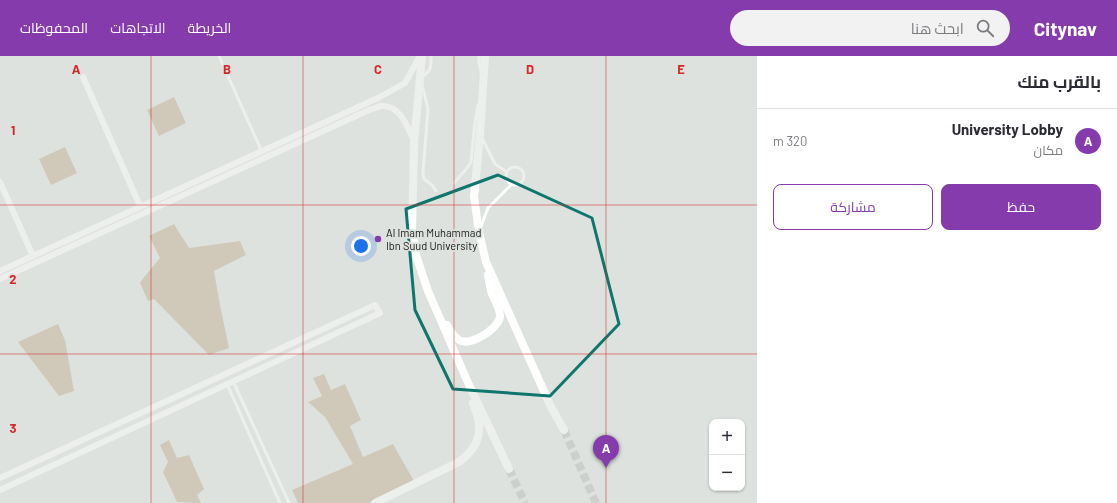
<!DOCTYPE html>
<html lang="ar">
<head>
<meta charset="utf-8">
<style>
	:root { --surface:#fff; --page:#f2f2f3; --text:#2b2b33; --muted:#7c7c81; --line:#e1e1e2; --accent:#863bad }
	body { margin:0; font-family:Barlow,Cairo,sans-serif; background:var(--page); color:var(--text); direction:rtl }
	.controls { position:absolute; right:12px; bottom:12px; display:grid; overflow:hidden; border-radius:8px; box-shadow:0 1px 3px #0004 }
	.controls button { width:36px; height:36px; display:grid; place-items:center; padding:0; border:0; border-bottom:1px solid var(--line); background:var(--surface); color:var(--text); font:20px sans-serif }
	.you { position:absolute; left:361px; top:190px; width:14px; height:14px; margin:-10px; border:3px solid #fff; border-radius:50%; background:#1a73e8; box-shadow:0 0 0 6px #1a73e833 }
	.badge { display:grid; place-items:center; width:26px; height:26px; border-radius:50%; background:var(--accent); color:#fff; font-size:13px; font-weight:700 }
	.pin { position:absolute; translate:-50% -33px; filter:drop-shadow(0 1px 2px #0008) }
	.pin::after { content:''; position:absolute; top:21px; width:14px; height:12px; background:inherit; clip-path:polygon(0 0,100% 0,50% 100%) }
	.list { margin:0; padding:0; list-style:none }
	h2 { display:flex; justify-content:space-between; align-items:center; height:52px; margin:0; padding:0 16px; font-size:17px }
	h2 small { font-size:13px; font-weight:400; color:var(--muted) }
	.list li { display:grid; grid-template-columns:26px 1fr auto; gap:12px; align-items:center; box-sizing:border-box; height:64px; padding:0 16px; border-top:1px solid var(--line) }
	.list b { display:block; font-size:15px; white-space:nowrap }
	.list p { margin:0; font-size:13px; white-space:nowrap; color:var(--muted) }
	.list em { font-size:13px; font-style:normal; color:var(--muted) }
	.actions { display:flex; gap:8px; padding:12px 16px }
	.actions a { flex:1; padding:9px 0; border:1px solid var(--accent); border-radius:8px; text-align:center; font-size:14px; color:var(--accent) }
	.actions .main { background:var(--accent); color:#fff }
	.icon { flex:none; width:22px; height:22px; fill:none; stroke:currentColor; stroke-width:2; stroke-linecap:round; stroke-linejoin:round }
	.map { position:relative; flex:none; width:757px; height:447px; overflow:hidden; direction:ltr }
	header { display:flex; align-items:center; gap:24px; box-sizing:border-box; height:56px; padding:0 20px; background:var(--accent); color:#fff }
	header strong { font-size:19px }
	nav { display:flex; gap:22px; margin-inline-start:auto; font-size:14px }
	.search { width:280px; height:36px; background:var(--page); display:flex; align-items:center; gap:10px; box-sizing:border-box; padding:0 14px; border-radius:22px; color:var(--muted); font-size:15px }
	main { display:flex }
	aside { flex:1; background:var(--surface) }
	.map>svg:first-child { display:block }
	.green { fill:#beab8e }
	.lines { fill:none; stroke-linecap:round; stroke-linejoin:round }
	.tertiary-tunnel { stroke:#b6bab6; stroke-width:8; stroke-dasharray:8 4; stroke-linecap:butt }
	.service { stroke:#fff; stroke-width:3 }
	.minor { stroke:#fff; stroke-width:6 }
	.tertiary { stroke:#fff; stroke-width:8 }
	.marked { fill:none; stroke:#0f766e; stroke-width:3; stroke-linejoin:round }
	.grid { fill:none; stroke:#d62828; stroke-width:1; stroke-opacity:0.55 }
	.poi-dot { fill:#863bad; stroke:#dee2de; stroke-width:1.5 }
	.labels { text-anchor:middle; stroke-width:3.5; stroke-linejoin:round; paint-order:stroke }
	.poi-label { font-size:11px; fill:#171817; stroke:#dee2de; text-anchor:start }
	.grid-label { font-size:13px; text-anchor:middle; font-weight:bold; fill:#d62828; stroke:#dee2de; stroke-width:3.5; stroke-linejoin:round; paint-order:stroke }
</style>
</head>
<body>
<header>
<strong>Citynav</strong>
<div class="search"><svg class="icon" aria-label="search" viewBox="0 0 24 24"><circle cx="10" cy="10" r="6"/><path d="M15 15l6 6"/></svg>ابحث هنا</div>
<nav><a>الخريطة</a><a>الاتجاهات</a><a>المحفوظات</a></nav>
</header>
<main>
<aside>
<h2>بالقرب منك<small></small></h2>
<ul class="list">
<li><span class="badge">A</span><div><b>University Lobby</b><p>مكان</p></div><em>320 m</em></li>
</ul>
<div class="actions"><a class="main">حفظ</a><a>مشاركة</a></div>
</aside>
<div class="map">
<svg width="757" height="447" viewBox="0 0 757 447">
	<rect width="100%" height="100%" fill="#dee2de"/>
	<path class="green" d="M174,41L186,67L159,80L147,54Z
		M65,91L77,117L51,129L39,103Z
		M174,168L189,192L240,185L246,199L214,215L220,249L229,292L209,299L154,243L148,245L140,227L145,220L160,202L149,180Z
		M58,268L65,284L74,335L59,340L18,286Z
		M324,318L331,334L345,328L361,364L350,370L363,401L393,388L414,425L368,447H298L292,434L353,408L325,361L308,346L322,340L313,322Z
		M169,384L177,402L189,399L204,433L197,439L201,447L177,446L163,416L168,406L160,389Z"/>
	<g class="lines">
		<path class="tertiary-tunnel" d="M564,374L596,447
			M509,413L525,447"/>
		<path class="service" d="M219,0L262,96
			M479,0V6L481,16
			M421,21C432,15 431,11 431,0
			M422,28L428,53L423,116L424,123L432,129L436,135
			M482,82L495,108L507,116
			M506 120a9 9 0 1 1 18 0a9 9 0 1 1-18 0Z
			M454,127L467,112L471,106L475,66L478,49
			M481,170L488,152L512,128
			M233,325L289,447
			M227,328L280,447"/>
		<path class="minor" d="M83,21L140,150
			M0,126L33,200
			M0,215L378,42L405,27L420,0
			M0,223L369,54C373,53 377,51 381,50C400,48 408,72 414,85
			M0,422L375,249L380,257L0,434"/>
		<path class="tertiary" d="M422,0L414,87L413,134L412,173L416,199L428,235L469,329L509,413
			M485,0L480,78L474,141L479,176L486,206L551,351L564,374
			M447,269C450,275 453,280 459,284C470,291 498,273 500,261C501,254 493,242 491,235C490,230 489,224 488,219
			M375,447L459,406C472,396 480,386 479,369C479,362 475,354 473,347"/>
	</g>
	<path d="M0 0H757V447H0ZM498,119L592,162L619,268L550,340L453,333L415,254L406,153Z" fill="#dee2de" fill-opacity=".55" fill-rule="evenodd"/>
	<path class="marked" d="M498,119L592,162L619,268L550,340L453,333L415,254L406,153Z"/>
	<path class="grid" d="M151,0V447M303,0V447M454,0V447M606,0V447M0,149H757M0,298H757"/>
	<circle class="poi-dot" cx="378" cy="183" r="4"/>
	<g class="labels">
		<g class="poi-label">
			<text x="386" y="181">Al Imam Muhammad<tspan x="386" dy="13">Ibn Suud University</tspan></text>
		</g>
	</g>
	<g class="grid-label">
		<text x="76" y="18">A</text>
		<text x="227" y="18">B</text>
		<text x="378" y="18">C</text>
		<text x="530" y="18">D</text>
		<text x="681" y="18">E</text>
		<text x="13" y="79">1</text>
		<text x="13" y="228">2</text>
		<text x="13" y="377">3</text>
	</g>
</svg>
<div class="controls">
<button>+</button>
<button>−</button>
</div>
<div class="you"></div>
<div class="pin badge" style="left:606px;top:412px">A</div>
</div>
</main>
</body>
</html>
